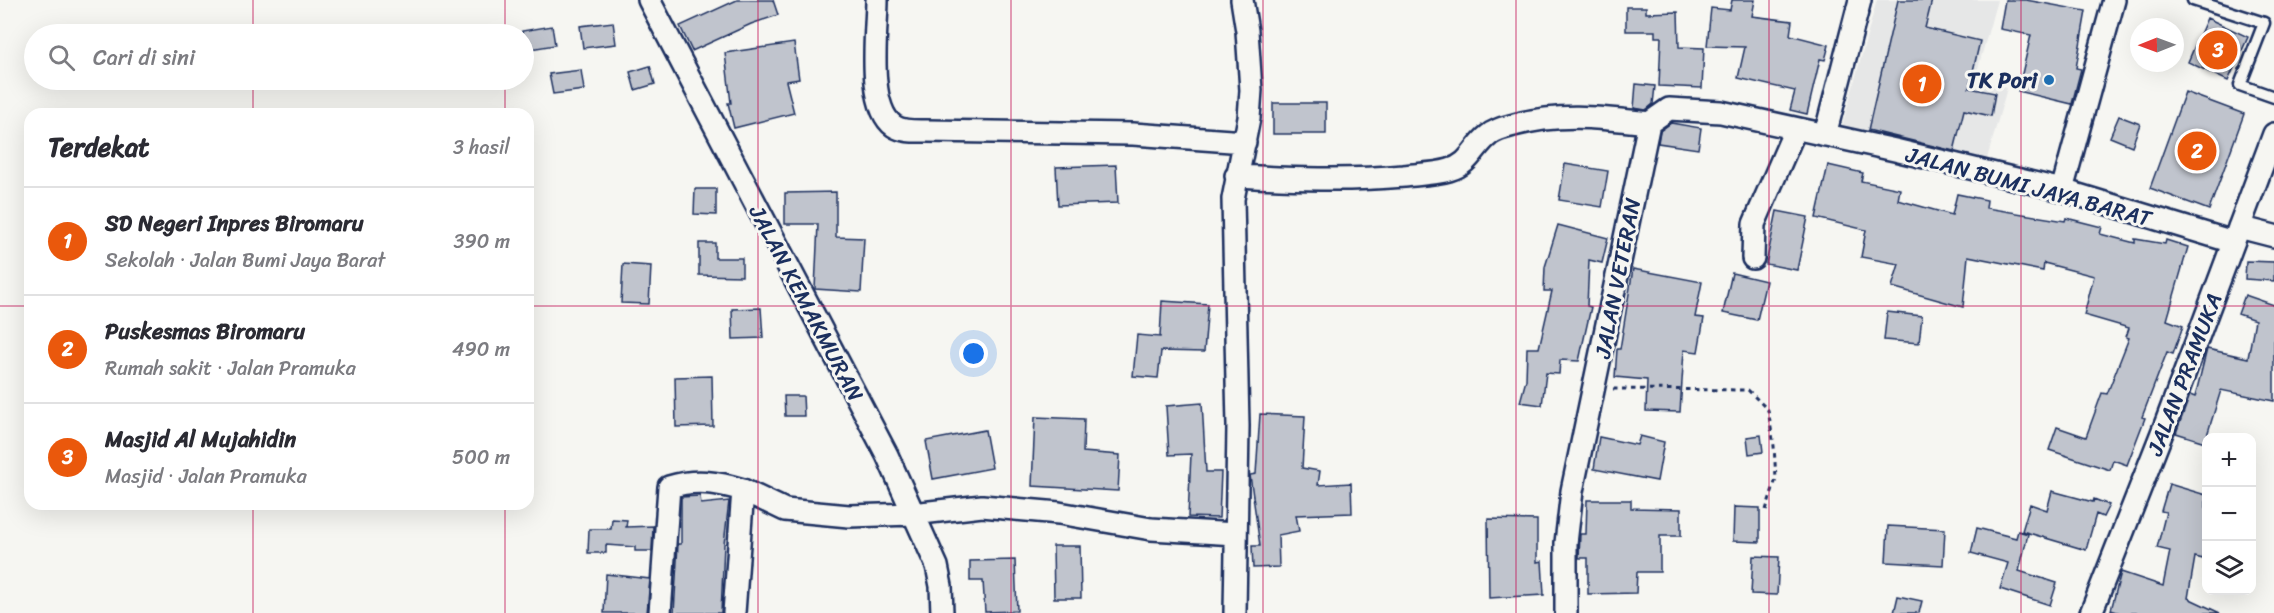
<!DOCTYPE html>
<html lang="id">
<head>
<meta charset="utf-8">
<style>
	:root { --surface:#fff; --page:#f2f2f3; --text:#2b2b33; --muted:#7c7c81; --line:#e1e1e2; --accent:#ea580c }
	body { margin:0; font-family:Sriracha,sans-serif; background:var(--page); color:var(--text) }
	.controls { position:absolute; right:18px; bottom:18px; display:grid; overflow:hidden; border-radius:12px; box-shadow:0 6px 24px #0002 }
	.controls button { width:54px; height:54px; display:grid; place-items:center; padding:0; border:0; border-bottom:2px solid var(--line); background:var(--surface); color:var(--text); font:30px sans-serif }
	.compass { position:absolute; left:2130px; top:18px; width:54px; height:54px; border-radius:50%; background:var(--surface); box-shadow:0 6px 24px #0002; rotate:269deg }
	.you { position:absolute; left:974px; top:354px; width:21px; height:21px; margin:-15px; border:4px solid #fff; border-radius:50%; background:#1a73e8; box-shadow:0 0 0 9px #1a73e833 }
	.badge { display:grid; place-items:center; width:39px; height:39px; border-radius:50%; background:var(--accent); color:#fff; font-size:20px; font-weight:700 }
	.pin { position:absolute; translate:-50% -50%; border:3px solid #fff; box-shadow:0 2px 6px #0006 }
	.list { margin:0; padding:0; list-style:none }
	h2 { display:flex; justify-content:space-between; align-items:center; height:78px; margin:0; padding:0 24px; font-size:26px }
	h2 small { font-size:20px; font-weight:400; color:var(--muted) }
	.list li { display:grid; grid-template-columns:39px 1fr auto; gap:18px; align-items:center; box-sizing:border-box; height:108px; padding:0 24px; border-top:2px solid var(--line) }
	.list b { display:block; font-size:22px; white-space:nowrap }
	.list p { margin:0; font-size:20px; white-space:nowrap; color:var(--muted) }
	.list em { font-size:20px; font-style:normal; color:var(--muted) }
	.icon { flex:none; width:33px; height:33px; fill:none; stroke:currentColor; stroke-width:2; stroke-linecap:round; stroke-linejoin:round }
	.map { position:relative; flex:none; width:2274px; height:613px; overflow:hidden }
	.search { position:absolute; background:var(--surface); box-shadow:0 6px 24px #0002; left:24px; top:24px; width:510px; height:66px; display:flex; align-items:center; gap:15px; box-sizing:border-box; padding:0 21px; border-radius:33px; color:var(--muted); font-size:22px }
	.panel { position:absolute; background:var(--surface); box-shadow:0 6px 24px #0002; left:24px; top:108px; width:510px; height:402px; border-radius:18px }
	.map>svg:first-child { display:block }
	.built { fill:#e6e7e7 }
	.building { fill:#c0c4cd; stroke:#1b2f5e; stroke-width:1.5 }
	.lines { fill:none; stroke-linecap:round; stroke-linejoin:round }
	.lane-casing { stroke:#1b2f5e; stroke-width:15 }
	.street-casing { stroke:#1b2f5e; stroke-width:26 }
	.path { stroke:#1b2f5e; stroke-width:3; stroke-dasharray:4.5 4.5; stroke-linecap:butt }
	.lane { stroke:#f6f6f2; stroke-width:10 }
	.street { stroke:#f6f6f2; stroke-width:21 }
	.grid { fill:none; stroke:#c2185b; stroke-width:1.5; stroke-opacity:0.55 }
	.poi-dot { fill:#1f6fb2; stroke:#f6f6f2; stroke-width:2 }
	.labels { text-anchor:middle; stroke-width:6; stroke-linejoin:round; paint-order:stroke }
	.poi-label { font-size:22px; font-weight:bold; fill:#1b2f5e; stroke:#f6f6f2; text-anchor:end }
	.street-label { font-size:22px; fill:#1b2f5e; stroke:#f6f6f2 }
</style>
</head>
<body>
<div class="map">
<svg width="2274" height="613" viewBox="0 0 2274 613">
	<rect width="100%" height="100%" fill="#f6f6f2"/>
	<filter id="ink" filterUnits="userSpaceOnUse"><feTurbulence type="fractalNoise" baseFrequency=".0167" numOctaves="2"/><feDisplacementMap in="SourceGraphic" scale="12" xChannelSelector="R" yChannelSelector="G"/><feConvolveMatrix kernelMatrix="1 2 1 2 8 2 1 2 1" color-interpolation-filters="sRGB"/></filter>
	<g filter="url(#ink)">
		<path class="built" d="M1877,0H1997L1975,79L2007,88L1985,166L1842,126Z"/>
		<path class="building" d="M737,0H773L778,15L751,24L692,51L680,26Z
			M1732,0H1755L1752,16L1792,21L1790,35L1829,45L1825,60L1820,59L1807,114L1790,110L1795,91L1738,78L1745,47L1707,46L1711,8L1730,10Z
			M1898,0H1932L1925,28L1980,41L1969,88L1995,93L1991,116L1964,110L1954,151L1868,130Z
			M2005,0H2026L2086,11L2076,68L2081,69L2072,104L2018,91L2031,35L2000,29Z
			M1626,7H1646V13L1678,12L1679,47L1704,48L1702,88L1659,86L1661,37H1655V31H1626Z
			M2207,18L2248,37L2228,81L2188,62Z
			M613,22L616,44L583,48L580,26Z
			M552,26L555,45L525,50L522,31Z
			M794,43L799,79L786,81L794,113L734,128L728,103H731L725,53Z
			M650,66L655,84L635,90L630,72Z
			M581,70L584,90L553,94L549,74Z
			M1636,84L1655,86L1653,104L1646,110L1634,108Z
			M2185,92L2244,114L2209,210L2150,188Z
			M1273,103H1326V134H1273Z
			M2119,116L2140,124L2132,146L2110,137Z
			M1671,123L1701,128L1698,149L1658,143L1660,131Z
			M1565,164L1608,171L1602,207L1559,200Z
			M1116,165L1118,203L1058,205L1056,167Z
			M1828,165L1863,173L1861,181L1900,189L1898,200L1952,215L1957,194L1987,200L1986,208L2065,221L2066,218L2102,227L2100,234L2135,243V239L2165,244L2166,240L2188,247L2167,320L2183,326L2173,354L2167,352L2142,417L2145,418L2127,465L2113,460L2110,470L2049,450L2057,427L2086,437L2102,393L2107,394L2129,338L2126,337L2129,328L2084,315L2094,276L2044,263L2043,271L1968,256L1963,307L1892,287L1899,264L1861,257L1866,230L1816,218Z
			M695,189H716V215L694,214Z
			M836,192V237L864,238L861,292L815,289L818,224H785V193Z
			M1777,211L1808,217L1797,270L1766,264Z
			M1558,225L1608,238L1602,263L1589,260L1587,306L1591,307L1579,361L1560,360L1559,374L1546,373L1542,405L1520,402L1526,380L1527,348H1539L1552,291H1544L1545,267Z
			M699,243H715V258H742V276L699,275Z
			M2246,261L2274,262V281L2245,279Z
			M623,264L651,266L649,304L621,303Z
			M1633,269L1702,282L1695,317L1704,318L1698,352L1684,350L1680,412L1646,411L1647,380L1615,377L1617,349H1620Z
			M1732,273L1766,281L1757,320L1723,313Z
			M2245,295L2274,305V401L2221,390L2205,442L2176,433L2190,395L2195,397L2207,349L2248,358L2255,320L2238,314Z
			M1162,301L1208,304L1204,352L1161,351L1158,378L1133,376L1137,335L1160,337Z
			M761,308L763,338L733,339L732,309Z
			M1887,312L1922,316L1919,343L1884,340Z
			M712,376L713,426L676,427L675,377Z
			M784,396H803L804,416H785Z
			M1202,403L1206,472H1221L1219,518L1188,517L1191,454L1169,455L1166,406Z
			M1260,414L1305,416L1302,468L1320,471L1318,485L1351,483L1352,513L1296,515L1299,531L1278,535L1279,567L1253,568L1252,546H1260L1250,475L1256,474Z
			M1035,417L1084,419L1083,452L1120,455L1118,491L1032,486Z
			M985,430L992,468L933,479L926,441Z
			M1761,435L1763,452L1749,454L1747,437Z
			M1640,436L1664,442L1657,481L1594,469L1599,437L1637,445Z
			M2169,484L2206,495V545L2203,559L2195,557L2188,598L2220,613H2120L2111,610L2121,572L2163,586L2170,551L2157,548L2166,512L2161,511Z
			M2052,491L2093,502L2094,499L2109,505L2103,517L2096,514L2086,550L2022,531L2030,504L2047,510Z
			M700,496L701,504L729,501L724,544L721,613H674L678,544H681V497Z
			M1587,500H1631V508L1681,509V536H1660V572H1637L1636,593L1588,594V558H1579L1580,534H1586Z
			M1734,507L1760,508V542L1733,541Z
			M612,519L627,520L626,527L653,526L652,551H635V547L606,545V553H588L589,529H611Z
			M1488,519L1537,520V562L1542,561L1544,595L1489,598Z
			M1888,526L1945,529L1943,565L1886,562Z
			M1977,528L2016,538L2018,531L2028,534L2019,571L2057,583L2050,605L2000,589L2008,563L1971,553Z
			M1053,546H1080L1081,598H1054Z
			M1753,556L1779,557L1777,595L1751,594Z
			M1015,560L1017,611L985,612L983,581H970V561Z
			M606,574L650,579L647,613H604Z
			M1898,596L1922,601L1919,613H1894Z"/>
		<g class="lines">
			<defs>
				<path id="lane" d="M2193,0L2264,23L2240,85L2274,97"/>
				<path id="street" d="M649,0L887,455L937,566L941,586L942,613
					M877,0C877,31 866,106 894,126C903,132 916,131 926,131L1133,134L1245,142
					M1825,135L1860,0
					M1236,176C1292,179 1348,181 1404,176C1419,174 1435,174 1449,170C1471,164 1473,147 1489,135C1496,129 1506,127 1514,125C1560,112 1603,118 1649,123
					M2062,190L2114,0
					M2239,227L2274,236
					M1753,258L1754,224L1795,130
					M660,613L669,487C695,479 717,482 743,490
					M734,613L743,490L785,510L849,516L913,514L982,506L1059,513L1151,529L1236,534
					M1235,613L1238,426L1233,199L1249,118L1251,90L1247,31L1242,0
					M1566,613V543L1572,491L1649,123L1669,109L1721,112L1895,150L2062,190L2233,242
					M2091,613L2167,420L2274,134"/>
			</defs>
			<use href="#lane" class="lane-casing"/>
			<use href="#street" class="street-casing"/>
			<path class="path" d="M1613,389L1748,390L1768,410L1774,446L1776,479L1766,510"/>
			<use href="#lane" class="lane"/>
			<use href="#street" class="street"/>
		</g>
	</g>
	<path class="grid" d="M253,0V34M505,0V34M758,0V613M1011,0V613M1263,0V613M1516,0V613M1769,0V613M2021,0V613M253,80V114M505,80V114M0,306H30M528,306H2274M253,504V613M505,504V613"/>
	<circle class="poi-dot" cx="2049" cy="80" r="6"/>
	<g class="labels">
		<g class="poi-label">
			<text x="2037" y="88">TK Pori</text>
		</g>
		<g class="street-label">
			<text transform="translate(2029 186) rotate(15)" y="8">JALAN BUMI JAYA BARAT</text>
			<text transform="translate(1617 278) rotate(-79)" y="8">JALAN VETERAN</text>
			<text transform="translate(807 303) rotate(62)" y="8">JALAN KEMAKMURAN</text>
			<text transform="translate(2184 374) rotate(-69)" y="8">JALAN PRAMUKA</text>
		</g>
	</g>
</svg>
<div class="controls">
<button>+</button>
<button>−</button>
<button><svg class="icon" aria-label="layers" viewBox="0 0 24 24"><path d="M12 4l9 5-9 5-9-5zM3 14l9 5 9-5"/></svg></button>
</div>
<svg class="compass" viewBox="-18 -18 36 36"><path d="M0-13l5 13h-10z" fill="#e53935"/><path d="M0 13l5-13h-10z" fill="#7c7c81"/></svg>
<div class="you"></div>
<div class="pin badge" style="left:1922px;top:84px">1</div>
<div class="pin badge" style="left:2197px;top:151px">2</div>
<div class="pin badge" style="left:2218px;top:50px">3</div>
<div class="search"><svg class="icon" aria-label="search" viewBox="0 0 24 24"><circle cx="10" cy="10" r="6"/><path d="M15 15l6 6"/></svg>Cari di sini</div>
<section class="panel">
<h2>Terdekat<small>3 hasil</small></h2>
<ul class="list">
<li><span class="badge">1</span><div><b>SD Negeri Inpres Biromaru</b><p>Sekolah · Jalan Bumi Jaya Barat</p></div><em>390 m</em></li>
<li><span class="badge">2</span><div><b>Puskesmas Biromaru</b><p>Rumah sakit · Jalan Pramuka</p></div><em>490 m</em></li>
<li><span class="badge">3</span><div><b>Masjid Al Mujahidin</b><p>Masjid · Jalan Pramuka</p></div><em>500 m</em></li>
</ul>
</section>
</div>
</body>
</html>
